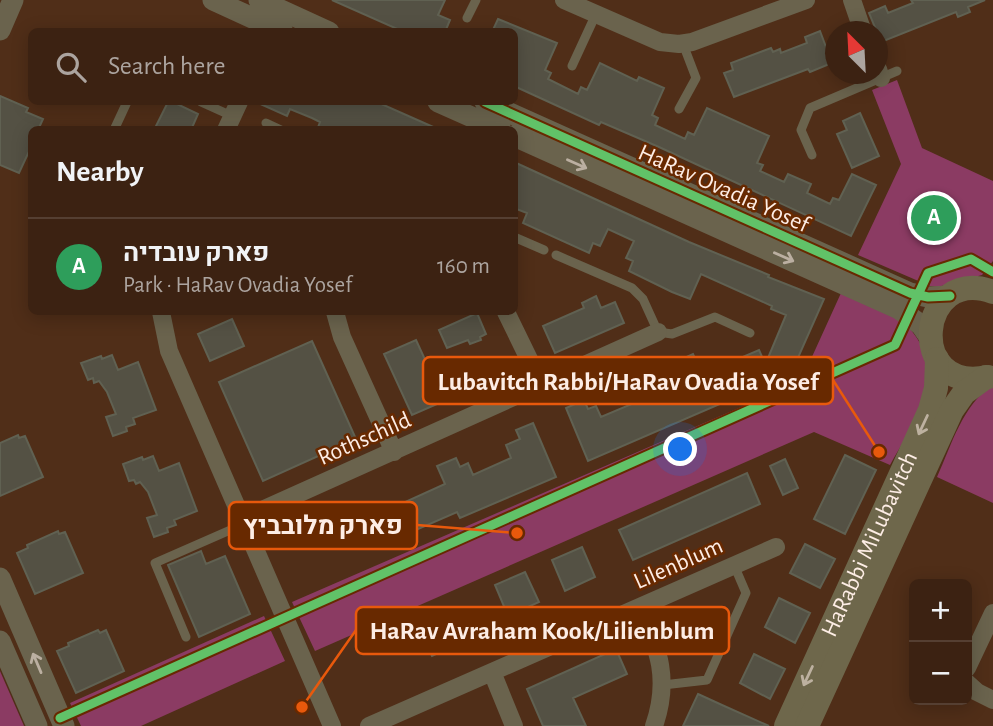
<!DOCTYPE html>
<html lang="en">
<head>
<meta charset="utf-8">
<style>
	:root { --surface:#3c2212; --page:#432a1b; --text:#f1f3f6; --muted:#aca49f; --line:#553f32; --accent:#bca0f2 }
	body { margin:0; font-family:"Alegreya Sans",Heebo,sans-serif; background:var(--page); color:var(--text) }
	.controls { position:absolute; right:21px; bottom:21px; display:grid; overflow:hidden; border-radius:10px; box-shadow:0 4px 18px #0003 }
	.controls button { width:63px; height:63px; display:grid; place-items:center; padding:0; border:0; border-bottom:2px solid var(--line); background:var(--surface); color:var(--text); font:35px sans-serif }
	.compass { position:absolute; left:825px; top:21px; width:63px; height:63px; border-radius:50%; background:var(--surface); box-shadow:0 4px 18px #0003; rotate:336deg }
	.you { position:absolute; left:681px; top:450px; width:24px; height:24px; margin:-18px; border:5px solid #fff; border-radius:50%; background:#1a73e8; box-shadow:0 0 0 10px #1a73e833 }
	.badge { display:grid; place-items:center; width:46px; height:46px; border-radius:50%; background:var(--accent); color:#fff; font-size:23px; font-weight:700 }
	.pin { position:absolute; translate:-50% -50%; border:4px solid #fff; box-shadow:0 2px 7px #0006 }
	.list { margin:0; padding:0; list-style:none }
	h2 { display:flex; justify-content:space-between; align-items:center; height:91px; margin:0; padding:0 28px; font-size:30px }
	h2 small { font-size:23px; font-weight:400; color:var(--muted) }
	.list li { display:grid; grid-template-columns:46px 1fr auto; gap:21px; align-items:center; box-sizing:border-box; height:98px; padding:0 28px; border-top:2px solid var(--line) }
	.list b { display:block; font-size:26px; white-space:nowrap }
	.list p { margin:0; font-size:23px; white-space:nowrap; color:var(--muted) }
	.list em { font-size:23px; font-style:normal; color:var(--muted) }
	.icon { flex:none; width:38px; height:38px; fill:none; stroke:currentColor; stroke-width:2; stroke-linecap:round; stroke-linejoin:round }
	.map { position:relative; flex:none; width:993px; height:726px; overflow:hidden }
	.search { position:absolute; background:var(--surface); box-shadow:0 4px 18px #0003; left:28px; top:28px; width:490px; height:77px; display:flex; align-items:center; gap:18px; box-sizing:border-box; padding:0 24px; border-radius:10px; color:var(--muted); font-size:26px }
	.panel { position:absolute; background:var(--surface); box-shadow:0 4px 18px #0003; left:28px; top:126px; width:490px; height:189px; border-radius:10px }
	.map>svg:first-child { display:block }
	.green { fill:#8b3b63 }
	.building { fill:#545144; stroke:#606152; stroke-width:2 }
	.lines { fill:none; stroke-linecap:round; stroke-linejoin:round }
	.service { stroke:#6a634d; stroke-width:9 }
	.minor { stroke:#6a634d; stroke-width:18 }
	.tertiary { stroke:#6a634d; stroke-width:21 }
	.secondary { stroke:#6e674b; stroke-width:24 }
	.cycleway-casing { stroke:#682900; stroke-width:13 }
	.cycleway { stroke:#61c268; stroke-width:9 }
	.oneway { stroke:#bbafa1 }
	.oneway2 { stroke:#bdb1a0 }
	.labels { text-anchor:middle; stroke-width:5; stroke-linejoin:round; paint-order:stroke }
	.street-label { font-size:24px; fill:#fdede5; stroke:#682900 }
	.leader { fill:none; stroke:#e8590c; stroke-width:2.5 }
	.callout-dot { fill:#e8590c; stroke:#682900; stroke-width:2.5 }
	.callout { fill:#682900; stroke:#e8590c; stroke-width:2.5 }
	.callout-label { font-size:26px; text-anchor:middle; font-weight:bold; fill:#fdede5 }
</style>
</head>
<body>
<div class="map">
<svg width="993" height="726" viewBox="0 0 993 726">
	<rect width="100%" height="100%" fill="#502e18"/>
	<path class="green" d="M897,80L922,148L993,181V261L982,275L938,287L930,286L858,255L901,164L872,90Z
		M841,293C859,301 879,307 896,317C920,332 938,370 926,398C917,421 902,443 890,465L814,432L315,651L292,602L801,381Z
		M993,384V503L937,477C952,444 962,406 993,384Z
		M264,616L285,661L141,726H81L70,703Z
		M0,671L24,726H0Z"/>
	<path class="building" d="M332,0H445L438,15L450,20L445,32H404Z
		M911,0H985L968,7L970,12L958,17L956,12L881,42L869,13L885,6L888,13L913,3Z
		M498,19L557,43L545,70L551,73L548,79L578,94L581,87L587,90L600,63L637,81L639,77L664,88L652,115L658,118L655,125L685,139L688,132L694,135L707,108L769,136L757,163L763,165L760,171L784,182L788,174L811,184L807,193L830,204L833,198L839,200L852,174L876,185L851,236L659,147L601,122L599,125L514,86V32H492Z
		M820,31L832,63L810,72L808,69L734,97L724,73L733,70L731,63L771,48L773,52L780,49L781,53L807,43L805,37Z
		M0,96L28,108L26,112L43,119L38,130H32V145L19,173L0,165Z
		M168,102H173L198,114L191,130H154Z
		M256,102H377L440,130H317L320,122L312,118L290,109L287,116Z
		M860,113L879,156L852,168L837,134L847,130L843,121Z
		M514,162L689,242L769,275L768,277L824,299L793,369L768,358L786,315L771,309L772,306L701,274L690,299L672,292L629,271L633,261L626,258L634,241L608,229L600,246L593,243L589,253L523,223L527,213L514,208Z
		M596,296L601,308L615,302L624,323L555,353L543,326L584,308L582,303Z
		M477,313L486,334L480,337L481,340L470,344L468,340L447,348L439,330Z
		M232,319L244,346L210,361L198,334Z
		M416,340L444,401L412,415L384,354Z
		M312,341L356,439L263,481L219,382Z
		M759,350L773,381L588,461L566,408L584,400L588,409L596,406L601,417L639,401L634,388L648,382L644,373L661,366L662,368L693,354L697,363L705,360L710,371Z
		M112,355L118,370L138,362L156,410L133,418L135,424L126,427L127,431L113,436L106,417L116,414L107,392L99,381L94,383L93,378L88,380L81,363L101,356L102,359Z
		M533,423L556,477L460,518L457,512L393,540L381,513L445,484L437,466L456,458L460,467L468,463L473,475L511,458L506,445L520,439L516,430Z
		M18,435L19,438L25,436L43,477L0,496V443Z
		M845,455L876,470L845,534L814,519Z
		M153,456L159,471L179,463L197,511L174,520L176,525L167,528L168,532L154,537L147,518L157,515L148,492L140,482L136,484L134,480L129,481L123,464L142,457L143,460Z
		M785,459L798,488L783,495L770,466Z
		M747,473L760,504L633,560L619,530Z
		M58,531L59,534L65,532L83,573L35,594L17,553L28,548L27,545Z
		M805,544L835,559L820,588L790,573Z
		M582,547L595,577L565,591L552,560Z
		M201,551L206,564L225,556L250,614L199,637L168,565Z
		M525,572L539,602L508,616L495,585Z
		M779,598L810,613L795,643L765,627Z
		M470,613L480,634L432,656L422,634Z
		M98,630L100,633L106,630L124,671L76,693L57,651L69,646L68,643Z
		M616,649L627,674L573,698L586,726H543L527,689Z
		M754,654L785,669L770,699L740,683Z
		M698,694L722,705L769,726H683Z"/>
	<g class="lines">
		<path class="service" d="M467,18L476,0
			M572,66L596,14
			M201,102L232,116
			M679,109L696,78L683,44
			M266,123L281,130
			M114,130L127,102
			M812,155L801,130L810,108L897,71
			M514,237L544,250
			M556,255L632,288L643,299L658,332L672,334L715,317L750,333
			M186,637L155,563L244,524
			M663,685L707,680L746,593L734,565"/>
		<path class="minor" d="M564,0L660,42L679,44L692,42L806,0
			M852,0L863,32
			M878,69L881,78
			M226,130L239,102
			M161,312L169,351L332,726
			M335,312L342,337L394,452
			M506,312L542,386
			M242,519L658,332
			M640,607C659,650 670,680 654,726
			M967,668L993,613
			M492,672L514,726
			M967,683L977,692L993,700
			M369,726L776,547"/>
		<path class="tertiary" d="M213,0L283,32
			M259,0L329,32
			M0,30L13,0
			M438,102L501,130
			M485,102L910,293L928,297L950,296
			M514,136L899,309L921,325L930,338
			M0,578L64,726
			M0,641L37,726"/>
		<g class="secondary">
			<path d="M988,377C905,395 917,264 993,292"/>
			<path id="s1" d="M786,726L930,410L936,388L937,359"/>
			<path d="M807,726L952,410L964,393L986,377"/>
		</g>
		<defs>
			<path id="cycleway" d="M485,102L910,293L928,297L950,296
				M60,718L895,345L928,273L971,259L993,272"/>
		</defs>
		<use href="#cycleway" class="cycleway-casing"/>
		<use href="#cycleway" class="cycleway"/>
	</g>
	<defs><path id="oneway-shaft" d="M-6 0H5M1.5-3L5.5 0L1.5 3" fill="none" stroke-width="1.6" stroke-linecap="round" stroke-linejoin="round" transform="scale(1.75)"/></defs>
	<g class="oneway">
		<use href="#oneway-shaft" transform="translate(577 164) rotate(24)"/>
		<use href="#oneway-shaft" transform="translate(784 257) rotate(24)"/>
		<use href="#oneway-shaft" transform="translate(37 663) rotate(-113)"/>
	</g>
	<g class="oneway2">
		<use href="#oneway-shaft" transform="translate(923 425) rotate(115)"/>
		<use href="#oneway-shaft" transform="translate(808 676) rotate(115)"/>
	</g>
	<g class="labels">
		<g class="street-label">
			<text transform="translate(724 188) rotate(24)" y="8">HaRav Ovadia Yosef</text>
			<text transform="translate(364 438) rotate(-24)" y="8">Rothschild</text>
			<text dy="8" stroke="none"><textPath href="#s1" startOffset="200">HaRabbi MiLubavitch</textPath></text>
			<text transform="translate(678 563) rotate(-24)" y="8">Lilenblum</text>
		</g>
	</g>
	<path class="leader" d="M879 452L833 380M517 533L417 525M302 707L356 630"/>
	<g class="callout-dot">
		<circle cx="879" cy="452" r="7"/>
		<circle cx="517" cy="533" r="7"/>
		<circle cx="302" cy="707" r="7"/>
	</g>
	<g class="callout">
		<rect x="423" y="357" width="410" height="47" rx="7"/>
		<rect x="229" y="502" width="188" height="47" rx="7"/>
		<rect x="356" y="607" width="373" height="47" rx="7"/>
	</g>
	<g class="callout-label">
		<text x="628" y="390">Lubavitch Rabbi/HaRav Ovadia Yosef</text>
		<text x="323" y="534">פארק מלובביץ</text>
		<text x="542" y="639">HaRav Avraham Kook/Lilienblum</text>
	</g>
</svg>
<div class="controls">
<button>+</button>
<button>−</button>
</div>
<svg class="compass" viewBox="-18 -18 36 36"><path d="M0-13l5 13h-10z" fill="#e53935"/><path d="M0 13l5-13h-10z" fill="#aca49f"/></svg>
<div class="you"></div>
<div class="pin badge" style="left:934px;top:218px;background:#2e9e5b">A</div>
<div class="search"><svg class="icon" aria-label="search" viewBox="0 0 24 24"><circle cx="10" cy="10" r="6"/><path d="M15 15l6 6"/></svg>Search here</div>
<section class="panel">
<h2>Nearby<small></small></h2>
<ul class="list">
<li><span class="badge" style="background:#2e9e5b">A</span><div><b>פארק עובדיה</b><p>Park · HaRav Ovadia Yosef</p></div><em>160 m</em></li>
</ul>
</section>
</div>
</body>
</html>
